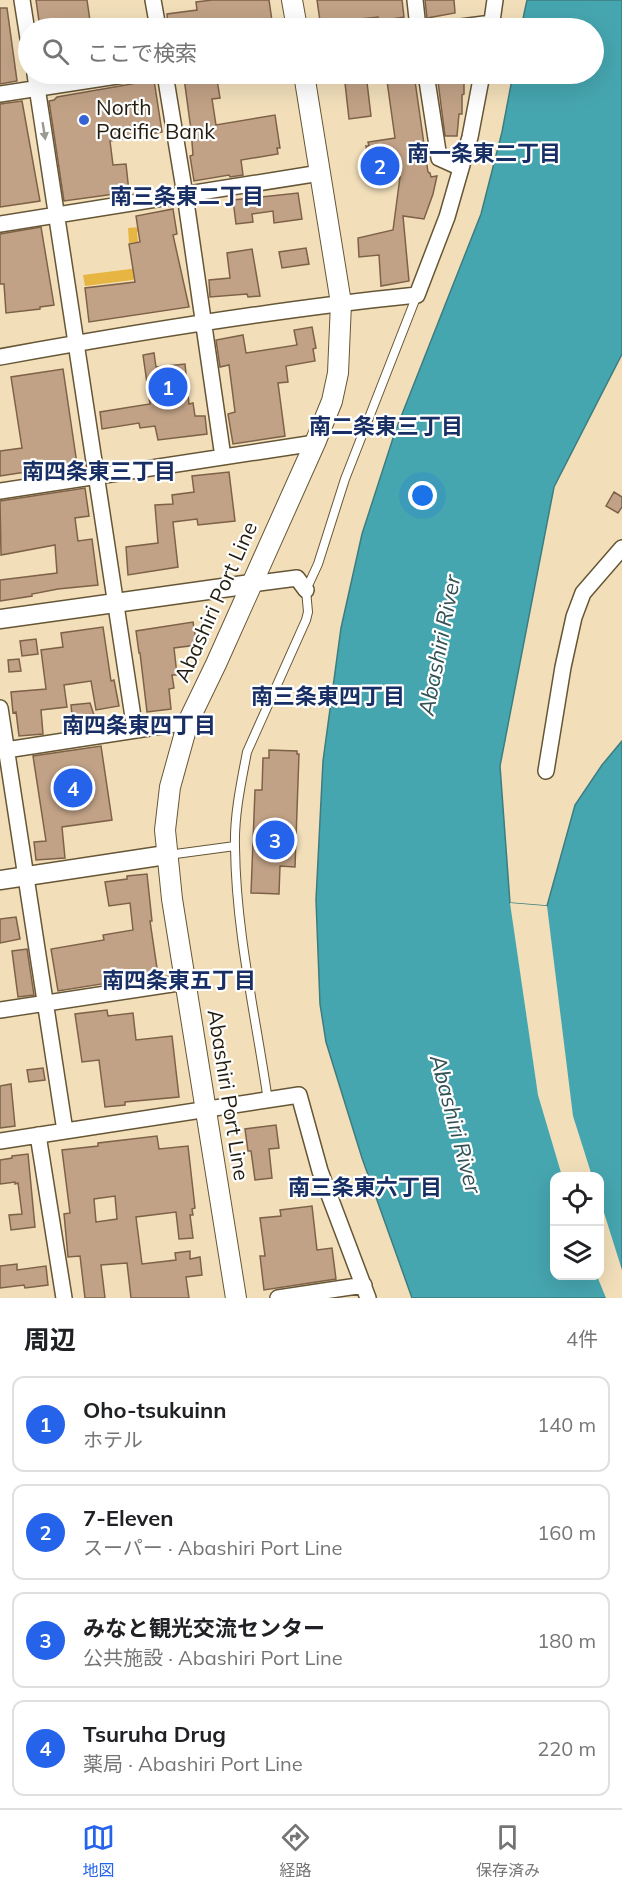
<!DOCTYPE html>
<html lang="ja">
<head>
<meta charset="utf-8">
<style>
	:root { --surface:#fff; --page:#f6f6f6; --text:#202124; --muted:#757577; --line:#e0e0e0; --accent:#2563eb }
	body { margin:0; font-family:Mulish,"Noto Sans JP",sans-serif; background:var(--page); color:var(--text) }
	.controls { position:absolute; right:18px; bottom:18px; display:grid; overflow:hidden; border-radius:12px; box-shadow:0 6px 24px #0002 }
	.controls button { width:54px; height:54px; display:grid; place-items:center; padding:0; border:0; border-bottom:2px solid var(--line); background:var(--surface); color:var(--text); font:30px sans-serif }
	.you { position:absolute; left:423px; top:496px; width:21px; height:21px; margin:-15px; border:4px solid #fff; border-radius:50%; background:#1a73e8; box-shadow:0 0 0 9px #1a73e833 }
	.badge { display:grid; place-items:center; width:39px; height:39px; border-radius:50%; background:var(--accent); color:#fff; font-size:20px; font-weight:700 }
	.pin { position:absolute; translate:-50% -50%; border:3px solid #fff; box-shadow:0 2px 6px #0006 }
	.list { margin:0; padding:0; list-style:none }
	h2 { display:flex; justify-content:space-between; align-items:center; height:78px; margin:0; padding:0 24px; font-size:26px }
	h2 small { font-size:20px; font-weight:400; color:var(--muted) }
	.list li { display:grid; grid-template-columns:39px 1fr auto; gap:18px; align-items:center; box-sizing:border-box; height:96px; margin:0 12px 12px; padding:0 12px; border:2px solid var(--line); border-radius:12px }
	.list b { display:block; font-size:22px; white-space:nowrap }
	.list p { margin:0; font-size:20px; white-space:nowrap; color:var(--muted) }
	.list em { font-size:20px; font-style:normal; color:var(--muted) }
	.icon { flex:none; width:33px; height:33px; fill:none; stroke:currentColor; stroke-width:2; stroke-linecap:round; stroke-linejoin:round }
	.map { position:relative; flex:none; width:622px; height:1298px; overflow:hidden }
	.search { position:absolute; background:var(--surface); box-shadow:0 6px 24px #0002; left:18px; right:18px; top:18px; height:66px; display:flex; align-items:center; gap:15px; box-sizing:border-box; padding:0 21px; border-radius:33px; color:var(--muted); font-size:22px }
	.sheet { height:510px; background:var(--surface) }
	nav { display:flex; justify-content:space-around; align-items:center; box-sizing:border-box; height:84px; border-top:2px solid var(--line); background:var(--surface); font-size:16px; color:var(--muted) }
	nav a { display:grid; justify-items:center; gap:3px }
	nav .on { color:var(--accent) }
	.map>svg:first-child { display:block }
	.green { fill:#e7b542 }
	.water { fill:#46a6b0; stroke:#3c7d80; stroke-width:1.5; fill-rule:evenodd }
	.pier { fill:#f2dfba }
	.building { fill:#c1a286; stroke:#7e6248; stroke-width:1.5; fill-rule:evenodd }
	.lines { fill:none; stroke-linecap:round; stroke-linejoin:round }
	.service-casing { stroke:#665635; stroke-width:10 }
	.minor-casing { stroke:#665635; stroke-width:18 }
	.tertiary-casing { stroke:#665635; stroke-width:21 }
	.secondary-casing { stroke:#665635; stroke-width:22 }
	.service { stroke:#fff; stroke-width:8 }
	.minor { stroke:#fff; stroke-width:15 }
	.tertiary { stroke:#fff; stroke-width:18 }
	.secondary { stroke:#fff; stroke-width:20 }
	.oneway { fill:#9c9993 }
	.poi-dot { fill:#3663d3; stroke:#fff; stroke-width:2 }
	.labels { text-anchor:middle; stroke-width:4.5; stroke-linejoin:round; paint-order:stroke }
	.poi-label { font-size:21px; fill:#231d0f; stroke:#fff; text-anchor:start }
	.street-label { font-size:21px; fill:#231d0f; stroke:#fff }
	.neighbourhood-label { font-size:22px; font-weight:bold; fill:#182f65; stroke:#fff }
	.water-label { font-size:22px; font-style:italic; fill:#325054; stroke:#fff }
</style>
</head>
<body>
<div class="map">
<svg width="622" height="1298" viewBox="0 0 622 1298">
	<rect width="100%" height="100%" fill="#f2dfba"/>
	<path class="green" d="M153,226L154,230L137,232L138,242L129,243L128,228Z
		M138,268L139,272L133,280L85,286L83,275Z"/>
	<path class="water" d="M527,0H622V354L554,487L500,766L510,903L547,906L575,805L602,765L622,741V1298H412L362,1158L326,1042L320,1004L316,900L323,761L341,628L362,534L395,432L481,214L502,132L513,74H594V28H521ZM554,1176H600V1276H554Z"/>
	<path class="pier" d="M510,903L547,906L573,1116L592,1176H562L538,1095Z
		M600,1200L622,1270V1298H606L597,1276H600Z"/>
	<path class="building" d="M36,0H87L91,28H40Z
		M212,0H269L273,28H219V23L185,28H168L167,14L197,10L196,2Z
		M317,0H402L404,17L378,21V17L360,19V23L321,28Z
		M425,0H454L455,13L427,18Z
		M0,8H7L17,81L0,84Z
		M216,74L220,98L212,99L216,125L275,115L280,148H277L278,154L241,160L243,175L230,177L229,175L194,181L190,156L193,155L191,130L184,78Z
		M344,74H366L371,116L349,119Z
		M386,74H414L428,172L430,173L431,177L437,176L433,194L424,219L403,216L409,281L381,286L379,255L359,257L358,238L393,230L400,177L371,181L366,146H369L368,142L395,138Z
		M437,74H464V94L462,95V114H459L457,136H445Z
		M154,80L162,132L110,141L113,165L126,164L129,192L64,201L49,101L54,100L57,97Z
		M22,101L40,201L0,207V104Z
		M298,193L302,219L274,223L273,211L252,214L253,222L236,224L233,200Z
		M173,209L177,234L173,235L189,307L89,322L85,288L135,282L129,244L140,242L136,216Z
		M41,227L54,305L40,307V309L6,313L4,284H0V234Z
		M306,248L309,264L282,268L279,252Z
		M252,249L260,296L248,297L247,294L210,297L209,280L230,278L227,253Z
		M312,327L316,348L313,349L315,361L286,366L288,382L278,383L285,436L233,444L228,414L235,412L229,365L220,367L216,340L243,335L246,353L297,345L294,330Z
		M154,353L156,367L185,364L189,404L193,403L195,416H205L207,434L158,440L155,426L140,428L139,423L102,429L100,412L150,404L143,355Z
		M63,369L77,464L0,476V451L22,448L11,377Z
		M229,472L235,521L198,525L197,519L173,522L178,567L128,575L126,547L158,543L155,505L173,504L172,495L194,492L192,476Z
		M85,488L89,516L75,518L78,541L92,539L98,585L58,589L32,594V596L0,601V580L57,573L55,545L1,555L0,501Z
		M614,492L622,497V507L618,513L606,506Z
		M193,622L197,645L174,648L177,675H172L174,688L169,689L171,709L147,712L140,653H139L136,631Z
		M103,627L111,681L114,680L119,706L96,710L91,681L64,685L67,707L41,710L43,734L19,736L16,712L13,713L11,692L46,689L41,650L63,647L61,633Z
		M36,639L38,654L22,656L20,641Z
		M19,659L21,671L9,672L8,660Z
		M90,703L97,724L73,726L71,705Z
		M101,746L112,820L62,827L65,858L36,860L34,842L46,841L33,756Z
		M269,750L297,751V754H299L295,867L280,866L279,894L251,893L255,790H262L263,758H269Z
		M147,874L152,921H150L158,975L58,991L51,949L104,940L103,935L133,930L130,903L109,906L105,882L127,879V876Z
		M16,917L20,939L0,943V919Z
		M27,949L34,995L18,997L12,951Z
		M107,1010L108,1016L133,1013L136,1040L172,1036L179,1097L125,1102V1105L105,1107L99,1060L82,1062L75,1014Z
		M43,1068L45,1080L29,1082L27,1070Z
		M11,1084L15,1126L0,1128V1086Z
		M276,1125L279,1148L269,1149L272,1178L255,1180L251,1151H248L245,1129Z
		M157,1136L159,1149L188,1146L195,1208L192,1209L193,1215H190L193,1238L179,1239L176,1212L136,1217L142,1264L176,1260L175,1253L190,1251V1259L200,1257L202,1275L186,1277L189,1298H131L127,1263L101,1265L105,1298H85L80,1256L68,1257L64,1214L70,1213L62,1150L98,1146V1143ZM115,1196L117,1219L96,1222L94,1199Z
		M28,1154L35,1227L11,1230L9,1215L22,1214L18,1183L15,1184V1182L0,1184V1160L12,1158V1156Z
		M312,1206L317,1250L332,1248L336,1279L264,1290L260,1256H265L260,1218L281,1216L280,1210Z
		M17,1264V1270L46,1266L48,1285L25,1288L24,1285L0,1288V1266Z"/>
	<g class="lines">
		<defs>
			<path id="service" d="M168,855L235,846
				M268,1101C256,1017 236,933 235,847C234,816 241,783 247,752L306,620L308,612L306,590L318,564L345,479L417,295"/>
			<path id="minor" d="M22,0L28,38
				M153,0L158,28
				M415,0L418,28
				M453,28L492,23
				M491,28L495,0
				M35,74L135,730
				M165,74L185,195L223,457
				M426,74L439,158L461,168
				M0,94L130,74
				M0,224L320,173
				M0,357C138,332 277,309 417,295L447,217L470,137L482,74
				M0,491L315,443
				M251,584L297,578L306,590
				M0,708L65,1131
				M6,750L188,722
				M546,771L563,667L574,617L583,593L622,548
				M0,1010L185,982
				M38,1135L64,1298
				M0,1141L299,1095L320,1171L368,1298
				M278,1298L364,1285"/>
			<path id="tertiary" d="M0,619L251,584
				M0,880L166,855"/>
			<path id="secondary" d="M292,0L297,28
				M236,1298L172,899L165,830L170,787L188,722L216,664L315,443L332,401L338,373L341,303L304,74"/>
		</defs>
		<use href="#service" class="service-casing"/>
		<use href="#minor" class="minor-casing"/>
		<use href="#tertiary" class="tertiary-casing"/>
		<use href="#secondary" class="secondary-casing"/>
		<use href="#service" class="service"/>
		<use href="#minor" class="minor"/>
		<use href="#tertiary" class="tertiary"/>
		<use href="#secondary" class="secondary"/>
	</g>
	<defs><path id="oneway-solid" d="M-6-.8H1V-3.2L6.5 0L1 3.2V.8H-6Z" transform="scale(1.5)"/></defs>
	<use class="oneway" href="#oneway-solid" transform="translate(44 131) rotate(81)"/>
	<circle class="poi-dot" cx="84" cy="120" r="6"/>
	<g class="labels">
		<g class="poi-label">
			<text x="96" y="115">North<tspan x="96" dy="24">Pacific Bank</tspan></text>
		</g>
		<g class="street-label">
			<text transform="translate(216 602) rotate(-66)" y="7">Abashiri Port Line</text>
			<text transform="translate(228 1095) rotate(81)" y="7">Abashiri Port Line</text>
		</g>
		<g class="neighbourhood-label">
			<text x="484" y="161">南一条東二丁目</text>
			<text x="187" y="204">南三条東二丁目</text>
			<text x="386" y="434">南二条東三丁目</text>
			<text x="99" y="479">南四条東三丁目</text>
			<text x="328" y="704">南三条東四丁目</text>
			<text x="139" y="733">南四条東四丁目</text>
			<text x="179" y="988">南四条東五丁目</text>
			<text x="365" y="1195">南三条東六丁目</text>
		</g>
		<g class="water-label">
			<text transform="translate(439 645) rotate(-79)" y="8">Abashiri River</text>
			<text transform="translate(456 1124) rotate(75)" y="8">Abashiri River</text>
		</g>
	</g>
</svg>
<div class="controls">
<button><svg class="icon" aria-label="locate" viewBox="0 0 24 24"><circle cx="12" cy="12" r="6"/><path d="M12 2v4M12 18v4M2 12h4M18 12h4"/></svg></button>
<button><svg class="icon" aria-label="layers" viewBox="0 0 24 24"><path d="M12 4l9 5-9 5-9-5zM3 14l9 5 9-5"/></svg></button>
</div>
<div class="you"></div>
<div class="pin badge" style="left:168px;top:387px">1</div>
<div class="pin badge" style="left:380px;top:166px">2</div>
<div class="pin badge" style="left:275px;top:840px">3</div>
<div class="pin badge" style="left:73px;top:788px">4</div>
<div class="search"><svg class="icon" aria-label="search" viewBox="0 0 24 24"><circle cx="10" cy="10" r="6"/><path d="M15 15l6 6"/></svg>ここで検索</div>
</div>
<section class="sheet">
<h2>周辺<small>4件</small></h2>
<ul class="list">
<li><span class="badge">1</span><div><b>Oho-tsukuinn</b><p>ホテル</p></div><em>140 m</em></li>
<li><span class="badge">2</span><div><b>7-Eleven</b><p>スーパー · Abashiri Port Line</p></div><em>160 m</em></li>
<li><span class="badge">3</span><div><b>みなと観光交流センター</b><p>公共施設 · Abashiri Port Line</p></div><em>180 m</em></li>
<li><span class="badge">4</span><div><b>Tsuruha Drug</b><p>薬局 · Abashiri Port Line</p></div><em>220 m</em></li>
</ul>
</section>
<nav>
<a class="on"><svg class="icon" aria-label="map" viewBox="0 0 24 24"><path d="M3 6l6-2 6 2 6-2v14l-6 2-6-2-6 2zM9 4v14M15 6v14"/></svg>地図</a>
<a><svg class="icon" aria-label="directions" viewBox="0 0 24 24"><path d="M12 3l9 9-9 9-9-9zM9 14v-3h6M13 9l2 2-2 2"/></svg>経路</a>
<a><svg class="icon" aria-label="saved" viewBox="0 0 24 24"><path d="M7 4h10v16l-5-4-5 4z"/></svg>保存済み</a>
</nav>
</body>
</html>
